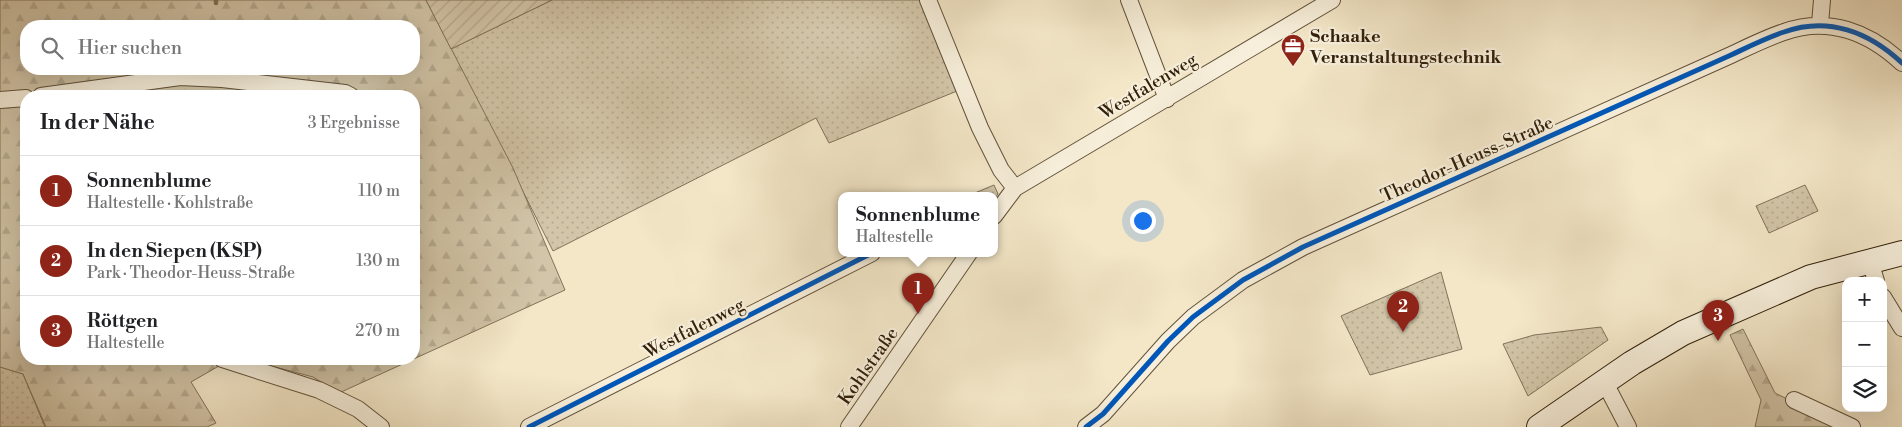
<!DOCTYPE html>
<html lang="de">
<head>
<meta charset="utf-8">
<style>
	:root { --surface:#fff; --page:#f2f2f2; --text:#202124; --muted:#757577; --line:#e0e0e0; --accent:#8f2418 }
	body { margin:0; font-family:"Libre Bodoni",serif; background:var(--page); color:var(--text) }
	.controls { position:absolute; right:15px; bottom:15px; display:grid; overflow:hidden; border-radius:10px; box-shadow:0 5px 20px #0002 }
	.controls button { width:45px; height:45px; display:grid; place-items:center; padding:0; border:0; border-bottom:1px solid var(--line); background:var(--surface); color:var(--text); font:25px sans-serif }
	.you { position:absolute; left:1142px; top:220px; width:18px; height:18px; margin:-12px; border:4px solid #fff; border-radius:50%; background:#1a73e8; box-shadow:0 0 0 8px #1a73e833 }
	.badge { display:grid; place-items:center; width:32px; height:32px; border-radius:50%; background:var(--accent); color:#fff; font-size:16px; font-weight:700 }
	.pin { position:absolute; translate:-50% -41px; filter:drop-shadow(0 1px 2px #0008) }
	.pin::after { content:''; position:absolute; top:26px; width:18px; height:15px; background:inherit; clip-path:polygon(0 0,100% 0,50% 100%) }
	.popup { position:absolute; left:838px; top:192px; width:160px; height:65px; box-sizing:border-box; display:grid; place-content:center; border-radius:10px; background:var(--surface); filter:drop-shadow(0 1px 4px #0005); font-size:16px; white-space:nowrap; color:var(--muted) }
	.popup b { font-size:19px; color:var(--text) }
	.popup::after { content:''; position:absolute; left:50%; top:100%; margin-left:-10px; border:10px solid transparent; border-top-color:var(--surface) }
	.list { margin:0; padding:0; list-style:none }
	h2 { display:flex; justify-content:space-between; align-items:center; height:65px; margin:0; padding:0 20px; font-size:21px }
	h2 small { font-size:16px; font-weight:400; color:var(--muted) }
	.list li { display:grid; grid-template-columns:32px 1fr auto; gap:15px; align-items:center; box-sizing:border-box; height:70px; padding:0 20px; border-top:1px solid var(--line) }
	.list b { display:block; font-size:19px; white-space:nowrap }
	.list p { margin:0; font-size:16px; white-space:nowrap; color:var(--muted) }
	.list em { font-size:16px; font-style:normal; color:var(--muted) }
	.icon { flex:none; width:28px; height:28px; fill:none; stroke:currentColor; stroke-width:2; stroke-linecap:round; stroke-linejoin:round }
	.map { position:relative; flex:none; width:1902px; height:427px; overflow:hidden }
	.search { position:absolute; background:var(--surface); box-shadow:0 5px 20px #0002; left:20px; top:20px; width:400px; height:55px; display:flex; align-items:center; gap:12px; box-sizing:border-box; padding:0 18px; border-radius:20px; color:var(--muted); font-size:19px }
	.panel { position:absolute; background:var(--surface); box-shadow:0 5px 20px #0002; left:20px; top:90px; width:400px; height:275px; border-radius:20px }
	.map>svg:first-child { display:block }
	.grass { fill:url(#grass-dots); stroke:#827259 }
	.forest { fill:url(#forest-firs); stroke:#827259; fill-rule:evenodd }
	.garden { fill:url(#garden-furrows); stroke:#827259 }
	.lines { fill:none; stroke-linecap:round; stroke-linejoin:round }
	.stream { stroke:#7e6f55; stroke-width:4.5 }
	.street-casing { stroke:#62523a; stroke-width:18 }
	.secondary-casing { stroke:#32200a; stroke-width:26 }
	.street { stroke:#f7efdb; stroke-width:16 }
	.secondary { stroke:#f7efdb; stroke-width:24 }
	.cycleway-casing { stroke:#f7efdb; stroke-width:8 }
	.cycleway { stroke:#0057b8; stroke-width:5 }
	.labels { text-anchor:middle; stroke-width:4.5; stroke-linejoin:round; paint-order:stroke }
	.poi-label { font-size:18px; font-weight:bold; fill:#32200a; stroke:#f7efdb; text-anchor:start }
	.street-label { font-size:18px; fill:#32200a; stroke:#f7efdb }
</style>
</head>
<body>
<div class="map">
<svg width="1902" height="427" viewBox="0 0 1902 427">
	<defs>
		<pattern id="grass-dots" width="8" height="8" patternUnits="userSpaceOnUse" patternTransform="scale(1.25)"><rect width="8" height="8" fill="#d2c5a8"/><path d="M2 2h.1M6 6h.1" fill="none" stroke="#b5a98f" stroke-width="1.8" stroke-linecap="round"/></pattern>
		<pattern id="forest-firs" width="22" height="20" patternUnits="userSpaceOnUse" patternTransform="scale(1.25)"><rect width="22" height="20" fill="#d2c5a8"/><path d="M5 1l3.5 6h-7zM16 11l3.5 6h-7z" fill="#b5a98f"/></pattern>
		<pattern id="garden-furrows" width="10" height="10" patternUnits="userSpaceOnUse" patternTransform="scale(1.25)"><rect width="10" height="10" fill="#d2c5a8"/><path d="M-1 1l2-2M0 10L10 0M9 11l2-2" fill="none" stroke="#b5a98f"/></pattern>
	</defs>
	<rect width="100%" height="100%" fill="#f3e7c8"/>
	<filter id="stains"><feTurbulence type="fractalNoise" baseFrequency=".004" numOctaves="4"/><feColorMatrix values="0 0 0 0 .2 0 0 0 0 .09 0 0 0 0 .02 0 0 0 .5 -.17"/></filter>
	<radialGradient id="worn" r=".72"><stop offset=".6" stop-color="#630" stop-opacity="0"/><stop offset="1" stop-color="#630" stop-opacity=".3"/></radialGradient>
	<path class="grass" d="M552,0H924L962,89L829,143L816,118L553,251L451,49Z
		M994,185L998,194L994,199V195H970Z
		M1805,185L1818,211L1769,233L1756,206Z
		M1441,272L1462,349L1370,375L1341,316Z
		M1601,327L1608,340L1528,396L1503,344L1534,335Z
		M0,367L23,374L45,427H0Z"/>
	<path class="forest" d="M0,0H426L513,168L565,290L339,393L313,377L245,359H414V96H26V359H231L191,382L216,423L207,427H46L23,374L0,367ZM26,26H414V69H26Z
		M1743,329L1775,393L1844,427H1755L1761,400L1730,335Z"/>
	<path class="garden" d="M426,0H552L451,49Z"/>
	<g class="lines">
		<path class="stream" d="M216,3V0"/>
		<defs>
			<path id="street" d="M928,0L980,128L1001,170L1015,188
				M1129,0L1167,99
				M1820,24L1822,0
				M41,96L180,77L222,79L345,93L351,96
				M0,100L26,98
				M994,216L1015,188L1332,0
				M1870,261L1876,281
				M1883,297L1902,328
				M222,359L319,390L358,409L381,427
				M1605,383L1628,427
				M1794,400L1852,427
				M529,427L872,253
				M849,427L969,253
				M1086,427L1103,414L1168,341L1193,317L1243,280L1303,247L1731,55C1748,47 1766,38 1784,32C1828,16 1869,32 1902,63"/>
			<path id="secondary" d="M1539,427L1632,363L1683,333L1811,277L1902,253"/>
		</defs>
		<use href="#street" class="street-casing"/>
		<use href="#secondary" class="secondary-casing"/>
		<use href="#street" class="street"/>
		<use href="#secondary" class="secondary"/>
		<defs>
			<path id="cycleway" d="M529,427L872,253
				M1086,427L1103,414L1168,341L1193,317L1243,280L1303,247L1731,55C1748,47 1766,38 1784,32C1828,16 1869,32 1902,63"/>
		</defs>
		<use href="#cycleway" class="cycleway-casing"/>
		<use href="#cycleway" class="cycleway"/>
	</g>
	<defs>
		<symbol id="office-pin" viewBox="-11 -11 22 30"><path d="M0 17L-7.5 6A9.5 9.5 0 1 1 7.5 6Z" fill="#8f2418" stroke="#f7efdb"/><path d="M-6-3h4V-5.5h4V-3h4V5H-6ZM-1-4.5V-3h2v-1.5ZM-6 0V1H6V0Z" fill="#fff"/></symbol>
	</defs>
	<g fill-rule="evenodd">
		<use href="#office-pin" x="1279" y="32" width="28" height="38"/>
	</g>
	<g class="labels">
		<g class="poi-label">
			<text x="1310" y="42">Schaake<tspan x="1310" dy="21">Veranstaltungstechnik</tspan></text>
		</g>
		<g class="street-label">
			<text transform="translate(1148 86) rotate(-31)" y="6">Westfalenweg</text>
			<text transform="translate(1467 159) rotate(-24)" y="6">Theodor-Heuss-Straße</text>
			<text transform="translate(694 328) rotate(-27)" y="6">Westfalenweg</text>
			<text transform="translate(868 366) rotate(-55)" y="6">Kohlstraße</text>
		</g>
	</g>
	<rect width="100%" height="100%" filter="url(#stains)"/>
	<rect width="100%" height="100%" fill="url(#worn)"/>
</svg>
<div class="controls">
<button>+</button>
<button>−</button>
<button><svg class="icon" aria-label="layers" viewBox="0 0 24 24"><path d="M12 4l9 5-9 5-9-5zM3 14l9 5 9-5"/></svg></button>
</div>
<div class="you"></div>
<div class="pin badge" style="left:918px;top:314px">1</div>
<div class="popup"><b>Sonnenblume</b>Haltestelle</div>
<div class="pin badge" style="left:1403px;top:332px">2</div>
<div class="pin badge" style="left:1718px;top:341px">3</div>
<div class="search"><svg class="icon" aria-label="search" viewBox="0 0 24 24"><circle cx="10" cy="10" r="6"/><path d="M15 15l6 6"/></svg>Hier suchen</div>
<section class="panel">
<h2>In der Nähe<small>3 Ergebnisse</small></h2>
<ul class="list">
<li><span class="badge">1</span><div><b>Sonnenblume</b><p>Haltestelle · Kohlstraße</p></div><em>110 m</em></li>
<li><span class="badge">2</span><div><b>In den Siepen (KSP)</b><p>Park · Theodor-Heuss-Straße</p></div><em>130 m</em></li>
<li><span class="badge">3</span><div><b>Röttgen</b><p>Haltestelle</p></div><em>270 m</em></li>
</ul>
</section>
</div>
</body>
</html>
